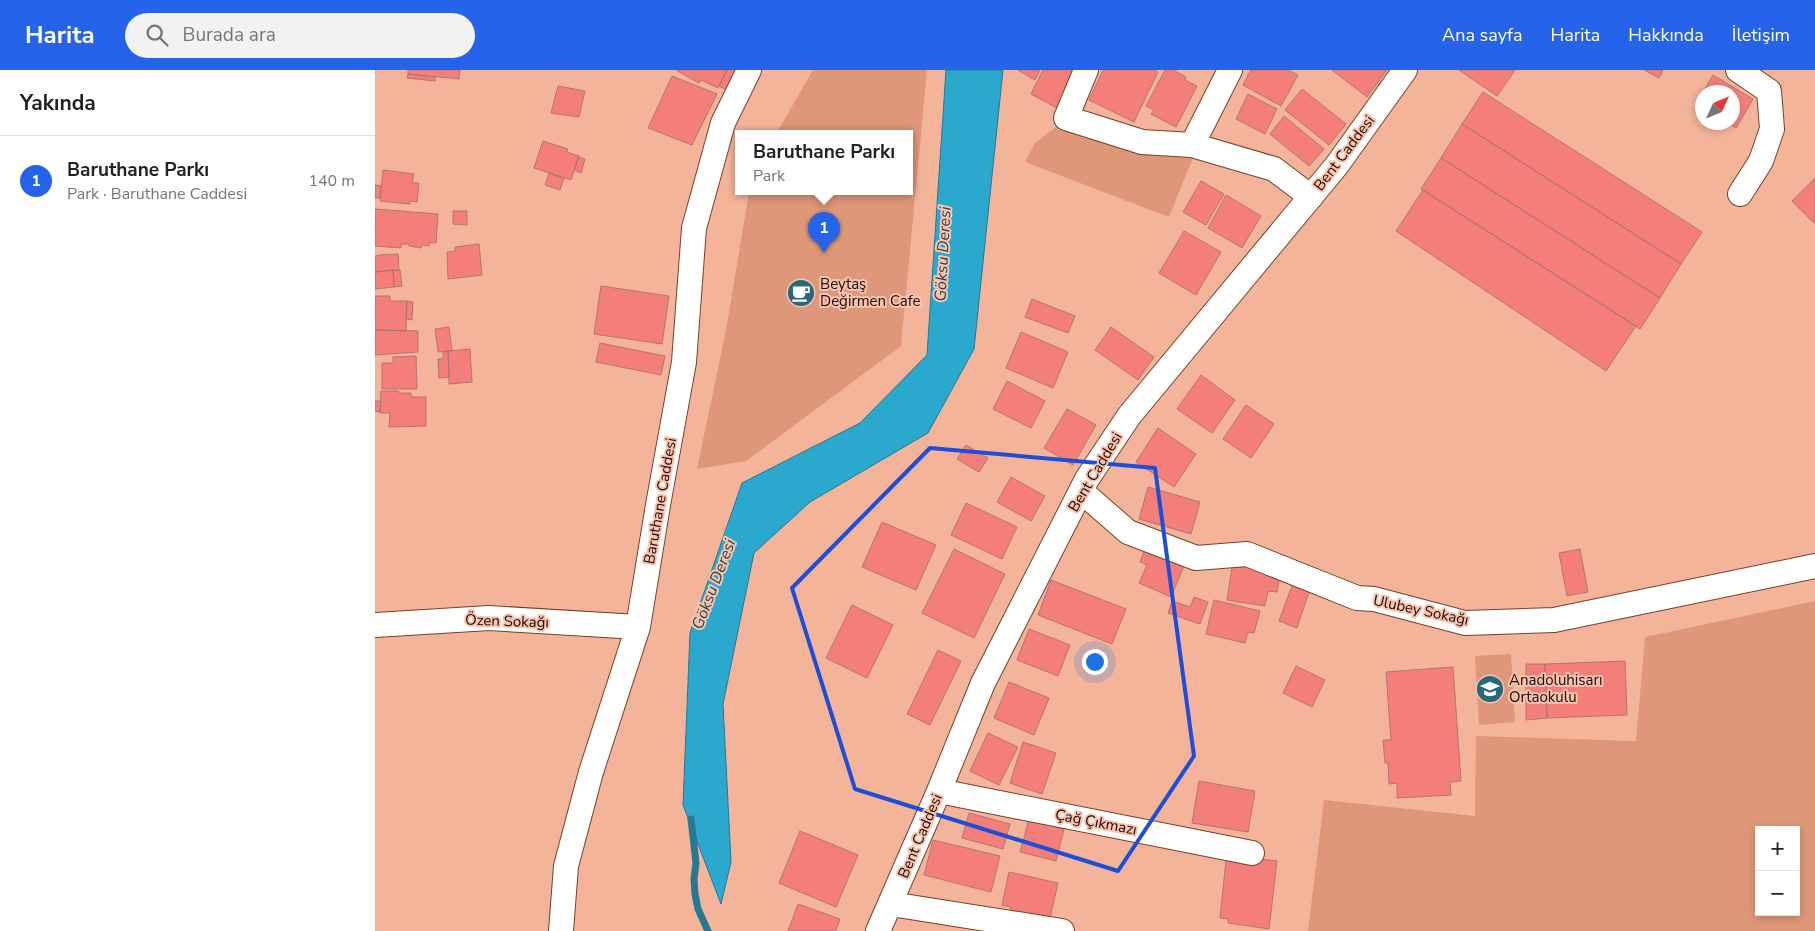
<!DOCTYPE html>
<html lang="tr">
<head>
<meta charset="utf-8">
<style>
	:root { --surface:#fff; --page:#f2f2f2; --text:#222; --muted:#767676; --line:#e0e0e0; --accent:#2563eb }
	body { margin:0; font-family:"Nunito Sans",sans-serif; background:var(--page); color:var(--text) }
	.controls { position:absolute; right:15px; bottom:15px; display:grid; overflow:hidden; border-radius:0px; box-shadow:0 2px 8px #0003 }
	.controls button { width:45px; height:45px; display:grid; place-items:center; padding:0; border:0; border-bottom:1px solid var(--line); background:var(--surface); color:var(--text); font:25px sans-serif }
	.compass { position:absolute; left:1320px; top:15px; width:45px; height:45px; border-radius:50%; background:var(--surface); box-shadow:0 2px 8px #0003; rotate:46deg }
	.you { position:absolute; left:719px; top:591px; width:18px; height:18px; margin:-12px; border:4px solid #fff; border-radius:50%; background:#1a73e8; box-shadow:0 0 0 8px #1a73e833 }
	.badge { display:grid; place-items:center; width:32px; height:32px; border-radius:50%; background:var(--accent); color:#fff; font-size:16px; font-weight:700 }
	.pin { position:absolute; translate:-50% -41px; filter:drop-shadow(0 1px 2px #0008) }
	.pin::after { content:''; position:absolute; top:26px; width:18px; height:15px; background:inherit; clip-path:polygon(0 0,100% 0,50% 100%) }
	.popup { position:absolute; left:360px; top:60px; width:178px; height:65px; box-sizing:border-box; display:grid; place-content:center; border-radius:0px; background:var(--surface); filter:drop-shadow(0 1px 4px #0005); font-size:16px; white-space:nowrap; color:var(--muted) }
	.popup b { font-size:19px; color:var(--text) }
	.popup::after { content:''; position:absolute; left:50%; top:100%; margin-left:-10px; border:10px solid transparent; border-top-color:var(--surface) }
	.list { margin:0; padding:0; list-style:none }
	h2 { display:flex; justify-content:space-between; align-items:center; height:65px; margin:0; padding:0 20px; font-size:21px }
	h2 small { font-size:16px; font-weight:400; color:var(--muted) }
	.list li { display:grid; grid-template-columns:32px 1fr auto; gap:15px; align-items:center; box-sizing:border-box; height:90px; padding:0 20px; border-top:1px solid var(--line) }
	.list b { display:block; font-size:19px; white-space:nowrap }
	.list p { margin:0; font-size:16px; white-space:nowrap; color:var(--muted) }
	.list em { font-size:16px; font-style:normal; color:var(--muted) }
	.icon { flex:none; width:28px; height:28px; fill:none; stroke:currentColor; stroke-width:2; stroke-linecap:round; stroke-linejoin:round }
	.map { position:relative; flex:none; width:1440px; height:861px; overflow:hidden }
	header { display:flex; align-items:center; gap:30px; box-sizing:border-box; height:70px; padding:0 25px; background:var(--accent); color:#fff }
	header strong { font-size:24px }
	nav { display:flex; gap:28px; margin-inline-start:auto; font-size:18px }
	.search { width:350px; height:45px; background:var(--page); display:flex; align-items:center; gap:12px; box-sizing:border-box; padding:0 18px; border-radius:28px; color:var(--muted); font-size:19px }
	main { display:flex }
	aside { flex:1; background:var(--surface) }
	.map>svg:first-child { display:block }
	.green { fill:#de9779; fill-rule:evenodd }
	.water { fill:#2ba8ce; stroke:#277891 }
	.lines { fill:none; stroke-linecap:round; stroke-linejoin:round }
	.stream { stroke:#277891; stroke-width:7 }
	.building { fill:#f47e7a; stroke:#b67470 }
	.minor-casing { stroke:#774129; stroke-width:26 }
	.minor { stroke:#fff; stroke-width:24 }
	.marked { fill:none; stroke:#1d4ed8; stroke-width:4; stroke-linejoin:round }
	.labels { text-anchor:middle; stroke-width:4; stroke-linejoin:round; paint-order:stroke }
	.street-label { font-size:15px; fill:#1e0902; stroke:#f9c4af }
	.poi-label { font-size:15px; fill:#1e0902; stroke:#f9c4af; text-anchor:start }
	.water-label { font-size:16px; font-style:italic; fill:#2a434d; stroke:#f9c4af }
</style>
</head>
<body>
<header>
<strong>Harita</strong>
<div class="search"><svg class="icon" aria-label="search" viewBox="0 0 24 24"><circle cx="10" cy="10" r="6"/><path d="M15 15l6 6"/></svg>Burada ara</div>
<nav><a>Ana sayfa</a><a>Harita</a><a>Hakkında</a><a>İletişim</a></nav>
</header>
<main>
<aside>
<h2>Yakında<small></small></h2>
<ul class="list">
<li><span class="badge">1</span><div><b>Baruthane Parkı</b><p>Park · Baruthane Caddesi</p></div><em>140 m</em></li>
</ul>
</aside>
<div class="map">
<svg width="1440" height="861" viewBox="0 0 1440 861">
	<rect width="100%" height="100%" fill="#f4b499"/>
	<path class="green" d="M438,0H552L526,276L371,391L322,399L351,260L374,122H534V64H401Z
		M685,54L819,85L794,147L650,92L660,73Z
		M1440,531V861H933L949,730L1100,746L1101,666L1261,671L1270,567ZM1384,760H1421V842H1384Z
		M1136,584L1140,652L1104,655L1100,586Z"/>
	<path class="water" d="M571,0H628L599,279L553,363L435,432L379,483L348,634L356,792L346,834L308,735L315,563L367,413L485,353L552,285Z"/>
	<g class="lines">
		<path class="stream" d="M316,749L321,793L319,809L320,824L323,839L333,861"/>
	</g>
	<path class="building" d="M33,0H85L84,9L33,4Z
		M301,0H352L343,18L326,10L324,13Z
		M352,0H367L356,22L344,16Z
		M643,0H665L660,10Z
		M668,0H704L684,39L656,24Z
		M728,0H780L783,2L759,52L714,30Z
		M790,0H798L811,7L810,10L822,16L801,57L776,44L779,40L771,36Z
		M876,0H913L923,5L906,36L868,15Z
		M957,0H1012L992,27Z
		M1084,0H1140L1122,26Z
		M1269,0H1288L1284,8Z
		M33,4L60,7V11L32,8Z
		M1338,5L1378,29L1361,58L1352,52H1358V22H1328Z
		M297,6L342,24L317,75L273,58Z
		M183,16L210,21L204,47L176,43Z
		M927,19L971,54L954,75L910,40Z
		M1108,22L1327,162L1306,194L1087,54Z
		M1328,23V38L1321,34Z
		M873,24L902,39L890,64L861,49Z
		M909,46L949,79L934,96L895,64Z
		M1087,54L1306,194L1285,228L1066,88Z
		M168,71L193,79L192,82L204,86L196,110L159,98Z
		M203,87L210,89L206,103L199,100Z
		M1066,88L1285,228L1265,259L1046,119Z
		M8,100L39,104L37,113H44L42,132L35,131V134L5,131Z
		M174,103L189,108L185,120L170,115Z
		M1440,108V154L1417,131Z
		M826,111L849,124L831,155L808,142Z
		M0,115L6,116L5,128H0Z
		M1048,120L1261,256L1231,301L1021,161Z
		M851,125L886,146L867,178L833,158Z
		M0,139L63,144L61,173H54V176L47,175L46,178L34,176V174H26V178L0,176Z
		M78,141H92V155L78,154Z
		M809,161L846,182L821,225L784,203Z
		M104,174L107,205L73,209L72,182L80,181V177Z
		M13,184V185L23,184L24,200L0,202V186Z
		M18,200L19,217L0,219V202Z
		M18,200H25L27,216L19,217Z
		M226,216L294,226L287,274L219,264Z
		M0,226H15V231H32L31,261L0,260Z
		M657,229L700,246L693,263L650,247Z
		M32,231L38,232L37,250L31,249Z
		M74,257L77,281L63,282L60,259Z
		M736,257L779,287L763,310L720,280Z
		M0,260L43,261V282L0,285Z
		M646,262L693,282L678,318L631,298Z
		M225,273L290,286L286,305L221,292Z
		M95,279L97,312L74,314L73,281Z
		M73,281L74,307L64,308L63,289H68V282Z
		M41,286L42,319H7V293H18V287Z
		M826,305L860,330L837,363L802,339Z
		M632,311L670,331L656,358L618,339Z
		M6,321H24V323H36V327H51V356L14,357L15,343H5Z
		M0,331H6L5,342L0,341Z
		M871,335L899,354L876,388L848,369Z
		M692,339L721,355L698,395L669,378Z
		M783,358L821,384L799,417L761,392Z
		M591,375L613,388L604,402L582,389Z
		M636,407L670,426L656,451L622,432Z
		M773,417L825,432L816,464L764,449Z
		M591,433L642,457L627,489L576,465Z
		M507,452L561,475L541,520L487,497Z
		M771,475L811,491L796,527L764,513L772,495L765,492Z
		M579,479L630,504L599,568L547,543Z
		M1205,479L1213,522L1192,526L1184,483Z
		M858,491L906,499L902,522L893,521L890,536L852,530Z
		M676,510L751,539L737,574L663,545Z
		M918,513L935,519L922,558L904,551Z
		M819,527L833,532L825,554L793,543L797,531L815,537Z
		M839,530L885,541L879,563L873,562L870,573L831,564Z
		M477,535L518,555L492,608L451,588Z
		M654,559L695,575L683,606L642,590Z
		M563,580L586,591L555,655L532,644Z
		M1250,591L1252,645L1172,648L1170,594Z
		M1151,594H1170L1172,648L1151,650Z
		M921,596L950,610L937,637L908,623Z
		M1078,597L1086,711L1075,712L1076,725L1022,728V713L1014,714L1013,693H1010L1008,670H1016L1011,602Z
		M634,612L674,628L659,665L619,648Z
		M613,663L643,677L624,715L595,701Z
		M648,672L681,683L667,724L635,713Z
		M824,711L880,721L873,762L817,753Z
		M594,743L635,754L628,779L587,768Z
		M654,749L689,759L681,791L645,782Z
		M425,761L483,785L461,837L404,813Z
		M558,770L625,786L616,822L549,805Z
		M863,786L902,791L894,859L853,853V849L845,848L851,790Z
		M634,802L683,813L675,848L659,844V848L635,843L636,837L627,835Z
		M423,834L465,849L461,861H413Z"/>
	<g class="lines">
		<defs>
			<path id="minor" d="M711,0L691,48L767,72L817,75L899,99L936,127
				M1363,0L1394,21L1397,59L1386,91L1365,124
				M817,75L855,0
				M706,421L753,462L821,488L872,484L982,528L999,529L1090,553L1179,550L1440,496
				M0,555L114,548L263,557
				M564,721L877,783
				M516,834L687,861
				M186,861L191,796L216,702L263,557L283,435L309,292L319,158L348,53L374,0
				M503,861L564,721L608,613L712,409L754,346L962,95L1030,0"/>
		</defs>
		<use href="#minor" class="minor-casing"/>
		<use href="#minor" class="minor"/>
	</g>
	<path class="marked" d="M555,378L780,398L819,686L743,801L480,719L417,518Z"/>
	<defs>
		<symbol id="cafe-disc" viewBox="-11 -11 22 22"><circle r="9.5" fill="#28687d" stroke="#f9c4af"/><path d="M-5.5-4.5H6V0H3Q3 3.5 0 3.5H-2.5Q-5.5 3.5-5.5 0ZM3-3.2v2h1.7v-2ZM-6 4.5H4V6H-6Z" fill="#fff"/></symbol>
		<symbol id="school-disc" viewBox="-11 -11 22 22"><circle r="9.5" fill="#28687d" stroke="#f9c4af"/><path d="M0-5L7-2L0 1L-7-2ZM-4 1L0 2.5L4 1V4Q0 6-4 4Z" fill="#fff"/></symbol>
	</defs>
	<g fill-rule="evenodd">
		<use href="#cafe-disc" x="410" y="207" width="32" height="32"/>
		<use href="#school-disc" x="1099" y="603" width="32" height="32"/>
	</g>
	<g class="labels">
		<g class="street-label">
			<text transform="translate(969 83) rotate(-53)" y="5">Bent Caddesi</text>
			<text transform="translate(720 402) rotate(-59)" y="5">Bent Caddesi</text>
			<text transform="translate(285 431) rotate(-80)" y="5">Baruthane Caddesi</text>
			<text transform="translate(1046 540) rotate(12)" y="5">Ulubey Sokağı</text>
			<text transform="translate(132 551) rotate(2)" y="5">Özen Sokağı</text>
			<text transform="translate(721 752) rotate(11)" y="5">Çağ Çıkmazı</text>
			<text transform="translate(545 766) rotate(-67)" y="5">Bent Caddesi</text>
		</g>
		<g class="poi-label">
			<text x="445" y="219">Beytaş<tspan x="445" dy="17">Değirmen Cafe</tspan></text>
			<text x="1134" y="615">Anadoluhisarı<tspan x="1134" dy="17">Ortaokulu</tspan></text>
		</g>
		<g class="water-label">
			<text transform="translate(567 184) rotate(-87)" y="6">Göksu Deresi</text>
			<text transform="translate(338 514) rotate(-69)" y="6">Göksu Deresi</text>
		</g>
	</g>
</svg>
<div class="controls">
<button>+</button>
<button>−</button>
</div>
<svg class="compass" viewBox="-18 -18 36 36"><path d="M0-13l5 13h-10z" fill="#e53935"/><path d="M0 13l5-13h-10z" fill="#767676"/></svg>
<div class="you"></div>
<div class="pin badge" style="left:449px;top:183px">1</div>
<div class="popup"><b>Baruthane Parkı</b>Park</div>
</div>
</main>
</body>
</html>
